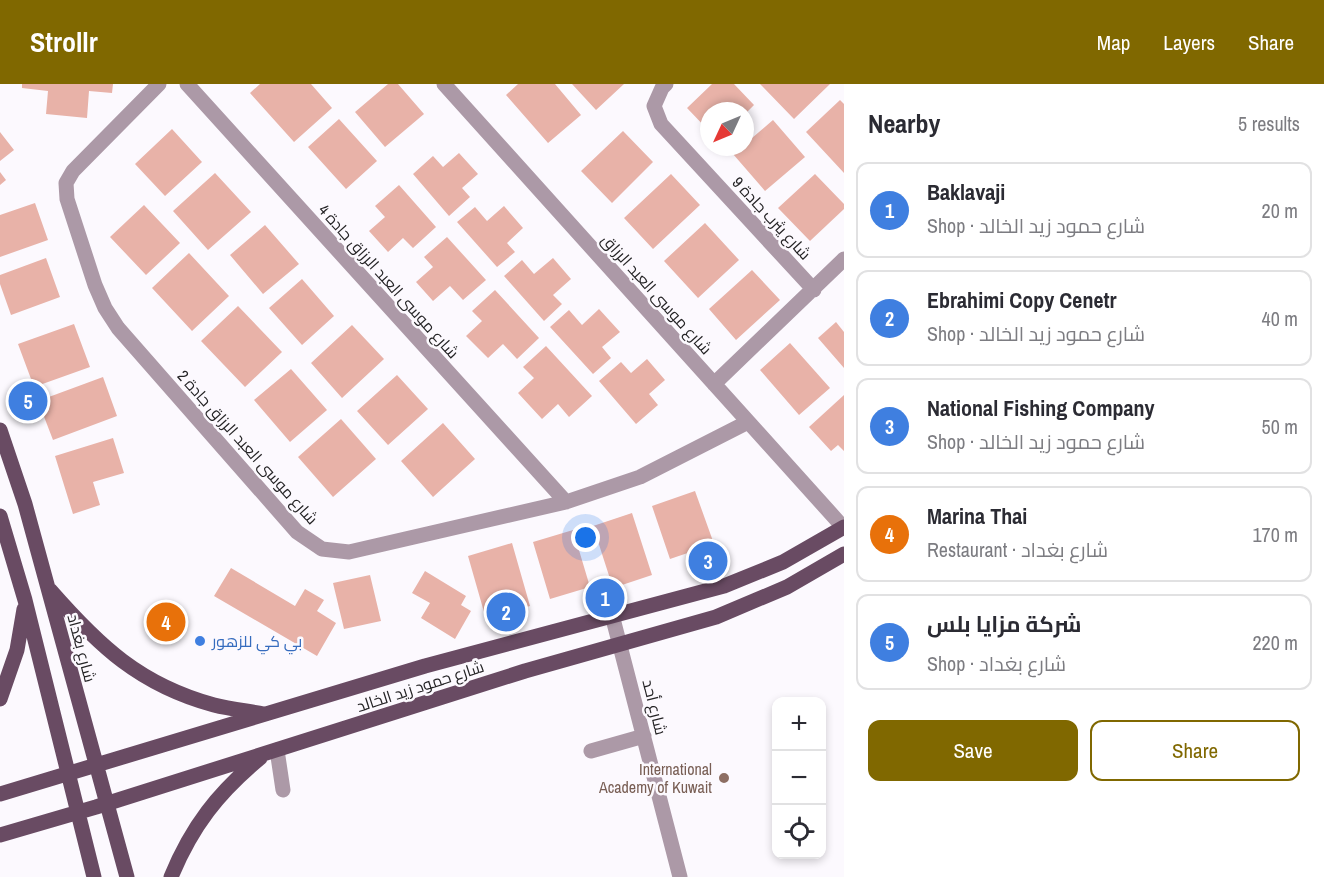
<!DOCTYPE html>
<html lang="en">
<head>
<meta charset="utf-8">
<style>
	:root { --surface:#fff; --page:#f2f2f3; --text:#2b2b33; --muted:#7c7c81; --line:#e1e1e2; --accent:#806800 }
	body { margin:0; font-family:"Archivo Narrow",Cairo,sans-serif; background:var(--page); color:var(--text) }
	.controls { position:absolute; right:18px; bottom:18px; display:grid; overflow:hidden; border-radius:12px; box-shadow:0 3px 9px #0003 }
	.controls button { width:54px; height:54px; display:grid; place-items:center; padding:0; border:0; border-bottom:2px solid var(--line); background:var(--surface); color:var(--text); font:30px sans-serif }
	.compass { position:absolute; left:700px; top:18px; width:54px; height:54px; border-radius:50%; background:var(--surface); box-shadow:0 3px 9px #0003; rotate:226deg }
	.you { position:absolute; left:586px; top:454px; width:21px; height:21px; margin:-15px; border:4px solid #fff; border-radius:50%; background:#1a73e8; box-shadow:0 0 0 9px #1a73e833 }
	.badge { display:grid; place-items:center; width:39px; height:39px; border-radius:50%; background:var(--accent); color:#fff; font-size:20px; font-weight:700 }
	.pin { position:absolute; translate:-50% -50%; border:3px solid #fff; box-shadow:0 2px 6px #0006 }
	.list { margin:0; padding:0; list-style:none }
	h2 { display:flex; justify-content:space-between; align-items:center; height:78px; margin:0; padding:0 24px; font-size:26px }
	h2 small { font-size:20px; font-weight:400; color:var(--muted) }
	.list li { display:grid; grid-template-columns:39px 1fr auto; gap:18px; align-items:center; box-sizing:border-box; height:96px; margin:0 12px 12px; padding:0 12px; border:2px solid var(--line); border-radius:12px }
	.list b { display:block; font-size:22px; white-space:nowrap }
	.list p { margin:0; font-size:20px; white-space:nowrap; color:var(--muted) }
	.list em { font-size:20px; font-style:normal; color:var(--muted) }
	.actions { display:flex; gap:12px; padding:18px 24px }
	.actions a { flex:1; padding:14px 0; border:2px solid var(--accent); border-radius:12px; text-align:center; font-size:21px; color:var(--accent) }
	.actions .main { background:var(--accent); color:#fff }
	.icon { flex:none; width:33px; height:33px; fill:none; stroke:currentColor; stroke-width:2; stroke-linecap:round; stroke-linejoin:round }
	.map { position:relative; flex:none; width:844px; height:793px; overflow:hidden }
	header { display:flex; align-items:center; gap:36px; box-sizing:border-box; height:84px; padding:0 30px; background:var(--accent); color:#fff }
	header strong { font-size:28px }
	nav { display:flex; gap:33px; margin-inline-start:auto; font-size:21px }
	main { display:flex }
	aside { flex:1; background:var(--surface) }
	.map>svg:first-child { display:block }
	.building { fill:#e8b2a8 }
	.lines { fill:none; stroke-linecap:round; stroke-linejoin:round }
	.minor { stroke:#ac99a7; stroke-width:15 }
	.major { stroke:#694b63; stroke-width:15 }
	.shop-dot { fill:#3f7fe0; stroke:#fcf9fe; stroke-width:2 }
	.education-dot { fill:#8d6e63; stroke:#fcf9fe; stroke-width:2 }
	.labels { text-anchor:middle; stroke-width:5; stroke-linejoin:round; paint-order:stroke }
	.street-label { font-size:16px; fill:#252426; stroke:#fcf9fe }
	.shop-label { font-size:16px; fill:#366cbe; stroke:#fcf9fe; text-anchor:start }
	.education-label { font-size:16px; fill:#785e54; stroke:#fcf9fe; text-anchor:end }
</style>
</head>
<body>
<header>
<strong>Strollr</strong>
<nav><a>Map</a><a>Layers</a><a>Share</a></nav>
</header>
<main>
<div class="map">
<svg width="844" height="793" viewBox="0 0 844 793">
	<rect width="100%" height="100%" fill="#fcf9fe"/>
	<path class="building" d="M22,0H113L112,9L89,7L87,34L46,30L48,7L22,4Z
		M260,0H311L332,24L294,58L250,9Z
		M388,0H398L424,30L385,63L355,28Z
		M518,0H555L581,31L548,59L506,11Z
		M572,0H624L596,26Z
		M712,0H734L754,21L745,30V27H709V47L687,24Z
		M760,0H830L794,35Z
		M840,16L844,20V89L806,48Z
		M339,35L377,77L346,105L308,63Z
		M773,36L805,73L765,107L733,70L742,63H745V60Z
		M172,45L202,78L165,112L135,80Z
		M623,47L653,78L612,119L581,87Z
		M0,48L14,66L0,77Z
		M459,69L478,90L462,104L470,113L449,132L413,90L433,72L443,83Z
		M0,88L6,96L0,101Z
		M215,89L251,128L208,166L173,127Z
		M671,90L700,121L653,165L624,134Z
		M815,90L844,120V125L810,157L778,124Z
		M399,101L436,143L413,164L403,154L388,168L369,147L385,133L375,122Z
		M35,119L48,156L0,173V131Z
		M144,121L180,159L146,191L110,153Z
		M504,122L523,144L507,159L515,168L497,183L457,138L475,123L487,137Z
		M705,139L739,176L698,214L664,177Z
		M265,141L299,180L263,210L230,171Z
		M447,153L486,196L463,216L450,202L433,217L416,198L433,183L424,173Z
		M189,169L229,212L192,247L152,204Z
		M46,174L60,213L11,231L0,200V191Z
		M553,174L571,195L553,211L562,220L544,237L504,192L522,176L534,190Z
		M752,186L780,216L736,256L709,225Z
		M302,195L334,232L302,261L269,224Z
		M495,206L539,254L517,275L503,260L488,274L466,252L482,237L472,227Z
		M238,222L282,268L245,303L201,257Z
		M599,225L620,248L602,263L611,274L593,290L550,243L569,226L582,241Z
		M836,238L844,248V284L818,254Z
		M74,240L90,283L34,303L18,260Z
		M352,241L384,275L342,314L311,279Z
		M790,259L830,304L799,331L760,286Z
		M546,262L592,312L569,333L558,320L542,335L518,309L534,294L523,283Z
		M647,275L665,296L649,310L658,321L636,340L599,297L621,278L631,289Z
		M291,285L327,326L290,358L254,316Z
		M397,291L428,325L388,361L357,327Z
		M103,293L117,332L53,356L38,317Z
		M33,310L37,320L23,325L20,314Z
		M844,311V367L838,361L831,367L809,343Z
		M341,335L376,375L333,413L298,373Z
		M443,339L475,375L433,413L401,377Z
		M113,354L124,389L93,398L100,421L73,430L55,372Z
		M695,407L714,460L670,475L652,422Z
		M632,429L652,491L613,504L593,442Z
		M573,446L590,503L550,515L533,458Z
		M512,459L530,522L486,535L468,472Z
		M231,484L295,522L305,505L324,516L317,527L336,539L317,572L214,512Z
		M425,487L466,512L461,521L471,527L455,555L421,534L430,519L412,509Z
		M370,491L381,537L344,545L333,499Z"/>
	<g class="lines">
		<path class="minor" d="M159,0L73,87L66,99L67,115L95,201L105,224L118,244L297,448L322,465L349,468L566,418L640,393L748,338
			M187,0L566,418
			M444,0L843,443
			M666,0L662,4L654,22L661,40L814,206
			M714,300L844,175
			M612,531L680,793
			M277,666L283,706
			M591,667L644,652"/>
		<path class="major" d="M0,346L25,420L127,793
			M0,432L25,516L94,793
			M50,506C99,562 140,601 214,621C230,625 248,627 264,630
			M0,615L17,566L24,525
			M0,710L425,582L724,502L783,478L844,443
			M0,751L96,723L525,587L716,533L787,503L844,470
			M171,793C192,742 218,709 260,674"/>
	</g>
	<circle class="shop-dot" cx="200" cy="557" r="6"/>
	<circle class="education-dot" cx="724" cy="694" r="6"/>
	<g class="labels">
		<g class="street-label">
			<text transform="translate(772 134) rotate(47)" y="6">شارع يثرب جادة 9</text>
			<text transform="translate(389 197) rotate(48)" y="6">شارع موسى العبد الرزاق جادة 4</text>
			<text transform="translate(657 210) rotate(48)" y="6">شارع موسى العبد الرزاق</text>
			<text transform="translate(248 363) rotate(48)" y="6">شارع موسى العبد الرزاق جادة 2</text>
			<text transform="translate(82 564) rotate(75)" y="6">شارع بغداد</text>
			<text transform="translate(420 602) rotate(-18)" y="6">شارع حمود زيد الخالد</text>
			<text transform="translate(655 623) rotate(76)" y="6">شارع أحد</text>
		</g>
		<g class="shop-label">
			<text x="212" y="563">بي كي للزهور</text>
		</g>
		<g class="education-label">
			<text x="712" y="691">International<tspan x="712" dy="18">Academy of Kuwait</tspan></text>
		</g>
	</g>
</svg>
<div class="controls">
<button>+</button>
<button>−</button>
<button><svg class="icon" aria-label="locate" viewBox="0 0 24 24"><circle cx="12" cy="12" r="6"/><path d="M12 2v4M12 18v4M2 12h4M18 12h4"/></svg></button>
</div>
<svg class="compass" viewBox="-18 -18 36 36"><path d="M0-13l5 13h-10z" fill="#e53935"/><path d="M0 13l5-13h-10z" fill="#7c7c81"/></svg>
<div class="you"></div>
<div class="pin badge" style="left:605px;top:514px;background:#3f7fe0">1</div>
<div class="pin badge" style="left:506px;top:528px;background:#3f7fe0">2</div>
<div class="pin badge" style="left:708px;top:477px;background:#3f7fe0">3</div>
<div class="pin badge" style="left:166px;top:538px;background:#e8710a">4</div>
<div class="pin badge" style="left:28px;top:317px;background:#3f7fe0">5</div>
</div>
<aside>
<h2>Nearby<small>5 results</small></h2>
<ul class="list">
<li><span class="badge" style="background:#3f7fe0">1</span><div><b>Baklavaji</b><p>Shop · شارع حمود زيد الخالد</p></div><em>20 m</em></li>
<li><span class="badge" style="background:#3f7fe0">2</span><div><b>Ebrahimi Copy Cenetr</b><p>Shop · شارع حمود زيد الخالد</p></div><em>40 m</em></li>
<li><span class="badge" style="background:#3f7fe0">3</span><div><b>National Fishing Company</b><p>Shop · شارع حمود زيد الخالد</p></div><em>50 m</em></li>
<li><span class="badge" style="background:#e8710a">4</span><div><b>Marina Thai</b><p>Restaurant · شارع بغداد</p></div><em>170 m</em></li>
<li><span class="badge" style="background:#3f7fe0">5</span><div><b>شركة مزايا بلس</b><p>Shop · شارع بغداد</p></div><em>220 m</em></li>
</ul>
<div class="actions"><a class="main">Save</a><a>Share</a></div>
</aside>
</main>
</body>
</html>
